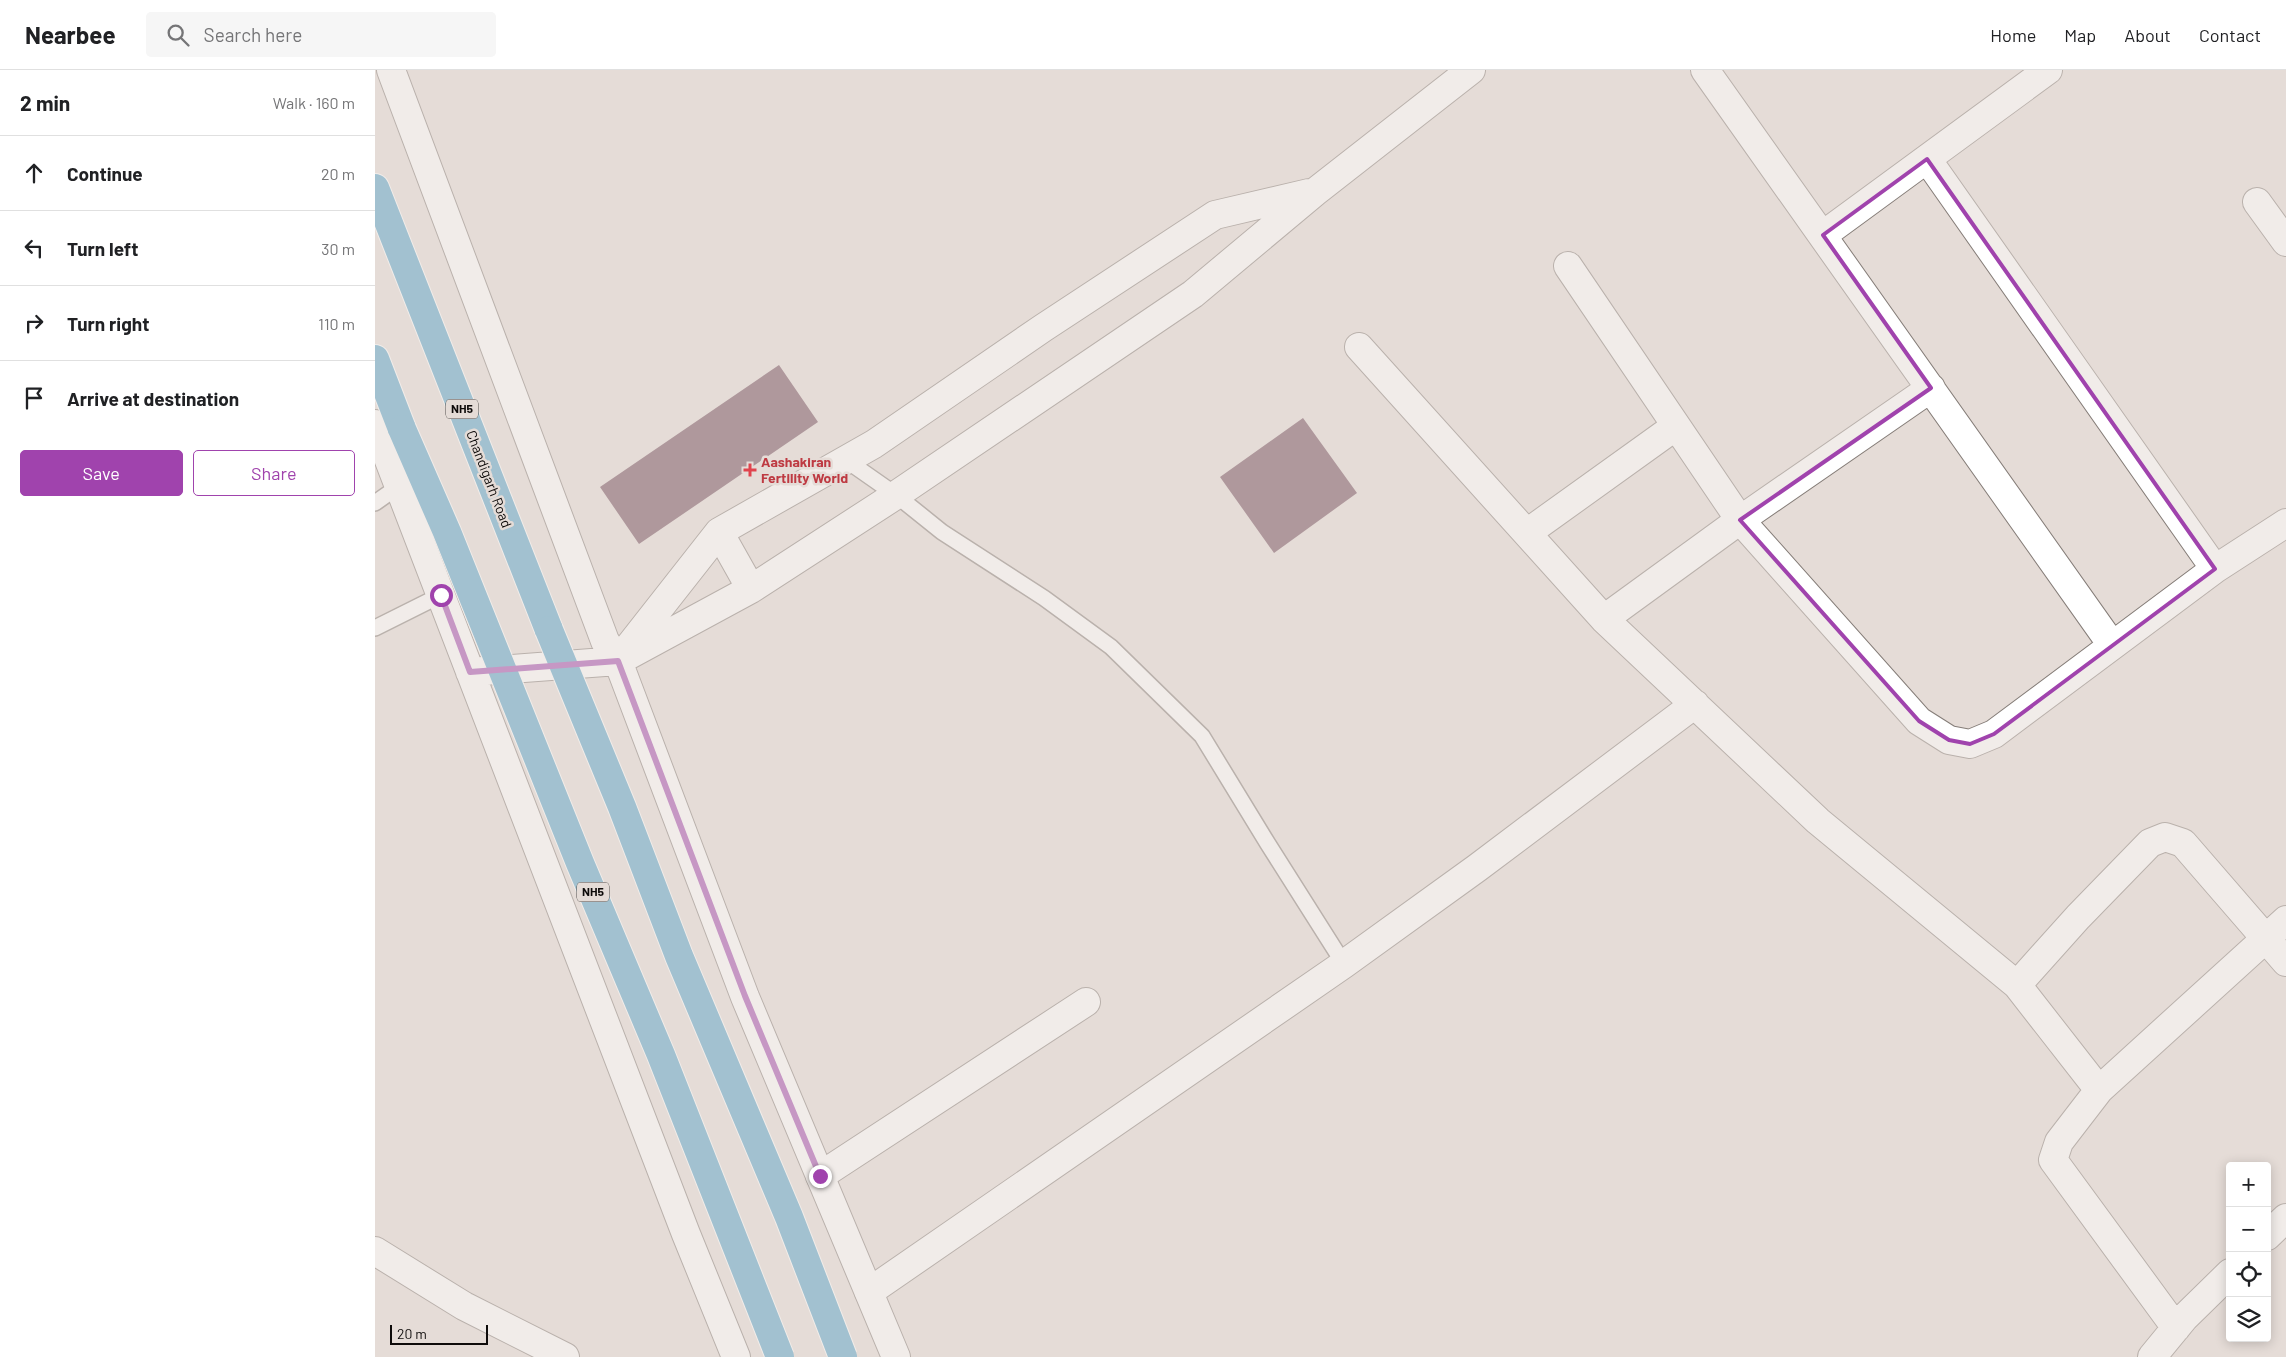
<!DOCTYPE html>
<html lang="en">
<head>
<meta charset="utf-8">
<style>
	:root { --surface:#fff; --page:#f6f6f6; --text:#202124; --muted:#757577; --line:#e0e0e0; --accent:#a043ad }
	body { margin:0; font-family:Barlow,sans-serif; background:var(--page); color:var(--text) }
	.controls { position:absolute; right:15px; bottom:15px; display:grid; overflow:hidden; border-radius:5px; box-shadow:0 2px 12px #0003 }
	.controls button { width:45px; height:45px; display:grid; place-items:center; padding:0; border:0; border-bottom:1px solid var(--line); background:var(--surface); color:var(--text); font:25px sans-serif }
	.scale { position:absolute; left:15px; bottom:12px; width:98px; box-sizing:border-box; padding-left:5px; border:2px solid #0e0b0a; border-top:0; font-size:14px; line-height:18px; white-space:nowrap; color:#0e0b0a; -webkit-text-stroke:4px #e5dcd7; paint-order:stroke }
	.stop { position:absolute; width:15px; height:15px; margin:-11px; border:4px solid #a043ad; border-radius:50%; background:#fff }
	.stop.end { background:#a043ad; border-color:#fff; box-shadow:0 1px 5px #0008 }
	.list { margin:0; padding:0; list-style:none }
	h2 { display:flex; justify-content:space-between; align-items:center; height:65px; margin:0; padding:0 20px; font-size:21px }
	h2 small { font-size:16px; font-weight:400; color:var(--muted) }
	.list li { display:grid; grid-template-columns:32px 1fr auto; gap:15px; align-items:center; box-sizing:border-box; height:75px; padding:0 20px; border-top:1px solid var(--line) }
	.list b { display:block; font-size:19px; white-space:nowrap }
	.list em { font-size:16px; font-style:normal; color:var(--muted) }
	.actions { display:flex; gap:10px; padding:15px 20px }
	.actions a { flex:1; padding:11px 0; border:1px solid var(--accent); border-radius:5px; text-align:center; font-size:18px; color:var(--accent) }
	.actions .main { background:var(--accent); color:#fff }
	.icon { flex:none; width:28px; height:28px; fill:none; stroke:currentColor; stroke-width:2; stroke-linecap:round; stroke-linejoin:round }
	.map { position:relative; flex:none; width:1911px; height:1287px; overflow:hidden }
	header { display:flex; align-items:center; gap:30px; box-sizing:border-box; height:70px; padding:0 25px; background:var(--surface); border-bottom:1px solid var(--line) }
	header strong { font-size:24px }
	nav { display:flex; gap:28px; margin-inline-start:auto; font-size:18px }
	.search { width:350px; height:45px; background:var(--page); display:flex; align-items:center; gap:12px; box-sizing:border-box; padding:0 18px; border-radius:5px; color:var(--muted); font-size:19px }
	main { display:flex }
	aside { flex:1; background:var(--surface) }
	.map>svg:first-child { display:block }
	.building { fill:#6d4656 }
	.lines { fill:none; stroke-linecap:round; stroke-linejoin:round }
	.lane-casing { stroke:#857d78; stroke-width:18 }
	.street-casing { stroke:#857d78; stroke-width:30 }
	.secondary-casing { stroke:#857d78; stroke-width:30 }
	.highway-casing { stroke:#fff; stroke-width:30 }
	.lane { stroke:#fff; stroke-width:15 }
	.street { stroke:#fff; stroke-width:28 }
	.secondary { stroke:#fff; stroke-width:28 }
	.highway { stroke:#50a1c8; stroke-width:28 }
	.highway-bridge-casing { stroke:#fff; stroke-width:30; stroke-linecap:butt }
	.highway-bridge { stroke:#50a1c8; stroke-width:28 }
	.route { stroke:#a043ad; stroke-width:6 }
	.marked { fill:none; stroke:#a043ad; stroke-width:4; stroke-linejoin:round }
	.health-dot { fill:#e0444e; stroke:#e5dcd7; stroke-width:2 }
	.labels { text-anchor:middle; stroke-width:5; stroke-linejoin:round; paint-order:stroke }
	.shield { fill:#e5dcd7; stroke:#4e4a48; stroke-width:1 }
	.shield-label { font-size:12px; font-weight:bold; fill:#0e0b0a }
	.health-label { font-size:14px; font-weight:bold; fill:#be3a42; stroke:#e5dcd7; text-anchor:start }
	.street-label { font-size:14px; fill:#0e0b0a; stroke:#e5dcd7 }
</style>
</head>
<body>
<header>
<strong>Nearbee</strong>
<div class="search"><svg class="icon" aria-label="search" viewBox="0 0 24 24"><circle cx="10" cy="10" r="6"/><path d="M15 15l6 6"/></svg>Search here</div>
<nav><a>Home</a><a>Map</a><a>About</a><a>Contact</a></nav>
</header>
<main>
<aside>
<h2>2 min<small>Walk · 160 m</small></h2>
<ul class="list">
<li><svg class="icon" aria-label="ahead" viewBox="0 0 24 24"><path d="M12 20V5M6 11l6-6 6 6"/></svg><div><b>Continue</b></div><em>20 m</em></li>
<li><svg class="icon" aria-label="left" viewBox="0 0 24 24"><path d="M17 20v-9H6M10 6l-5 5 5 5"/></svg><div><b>Turn left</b></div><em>30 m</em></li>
<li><svg class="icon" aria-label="right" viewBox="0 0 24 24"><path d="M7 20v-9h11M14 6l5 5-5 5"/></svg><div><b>Turn right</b></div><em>110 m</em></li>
<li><svg class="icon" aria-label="arrive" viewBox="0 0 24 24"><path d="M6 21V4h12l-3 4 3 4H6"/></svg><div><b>Arrive at destination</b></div></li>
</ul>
<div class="actions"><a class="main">Save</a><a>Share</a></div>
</aside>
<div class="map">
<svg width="1911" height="1287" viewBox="0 0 1911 1287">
	<rect width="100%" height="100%" fill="#e5dcd7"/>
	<path class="building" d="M404,295L443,352L264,474L225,417Z
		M928,348L982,423L899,483L845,407Z"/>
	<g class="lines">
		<defs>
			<path id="lane" d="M471,390L521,425L567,462L669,528L736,577L827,666L893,774L969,894
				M0,433L24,416
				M0,558L66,525"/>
			<path id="street" d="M1330,0L1737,575
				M1552,89L1840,499
				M1882,132L1911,172
				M1448,165L1673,0
				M1193,196L1365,450L1544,651L1574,670L1595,674L1619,664L1840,499L1911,453
				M984,277L1229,549L1443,751L1642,915L1724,1020
				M1152,463L1301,356
				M1229,549L1365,450L1556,318
				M1642,915L1703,847L1775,773L1790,767L1808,773L1911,892
				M445,1106L711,932
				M1892,1166L1911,1148
				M0,1181L89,1236L190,1287
				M494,1222L969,894L1102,798L1320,634
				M1801,1258L1678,1090L1684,1072L1724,1020L1911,850
				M1777,1287L1809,1248L1855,1203"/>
			<path id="secondary" d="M16,0L230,571L243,591L370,927L521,1287
				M0,354L311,1164L361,1287
				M344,462L376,519
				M249,583L344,462L499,374L668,258L840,145L934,123
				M95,602L243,591L376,519L521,425L818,224L940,122L1096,0"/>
			<path id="highway" d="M0,118L174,560
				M0,289L27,359"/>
		</defs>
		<use href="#lane" class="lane-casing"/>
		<use href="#street" class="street-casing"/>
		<use href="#secondary" class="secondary-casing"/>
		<use href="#highway" class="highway-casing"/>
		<use href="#lane" class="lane"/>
		<use href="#street" class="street"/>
		<use href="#secondary" class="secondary"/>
		<use href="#highway" class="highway"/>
		<defs>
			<path id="highway-bridge" d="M27,359L72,462L205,793L286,985L405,1287
				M174,560L247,737L304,886L414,1147L468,1287"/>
		</defs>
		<use href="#highway-bridge" class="highway-bridge-casing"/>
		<use href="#highway-bridge" class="highway-bridge"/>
	</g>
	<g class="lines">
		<path class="route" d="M66,525L95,602L243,591L370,926L445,1106"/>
	</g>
	<path d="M0 0H1911V1287H0ZM1552,89L1840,499L1619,664L1595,674L1574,670L1544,651L1365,450L1556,318L1448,165Z" fill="#e5dcd7" fill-opacity=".55" fill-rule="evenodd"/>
	<path class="marked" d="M1552,89L1840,499L1619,664L1595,674L1574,670L1544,651L1365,450L1556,318L1448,165Z"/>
	<path class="health-dot" d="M372.5 392.5h5v5h5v5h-5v5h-5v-5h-5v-5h5z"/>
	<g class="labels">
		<g class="shield">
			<rect x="71" y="329.5" width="32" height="19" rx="4"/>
			<rect x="202" y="812.5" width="32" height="19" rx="4"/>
		</g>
		<g class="shield-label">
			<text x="87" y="343">NH5</text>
			<text x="218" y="826">NH5</text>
		</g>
		<g class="health-label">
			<text x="386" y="397">Aashakiran<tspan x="386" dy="16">Fertility World</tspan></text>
		</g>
		<g class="street-label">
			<text transform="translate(114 409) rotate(69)" y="5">Chandigarh Road</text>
		</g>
	</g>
</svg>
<div class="controls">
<button>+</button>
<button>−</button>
<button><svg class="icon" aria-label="locate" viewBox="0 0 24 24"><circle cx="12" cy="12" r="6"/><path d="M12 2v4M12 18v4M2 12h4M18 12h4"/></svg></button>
<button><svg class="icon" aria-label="layers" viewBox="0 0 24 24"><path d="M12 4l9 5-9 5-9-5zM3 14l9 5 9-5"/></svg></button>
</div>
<div class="scale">20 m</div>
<div class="stop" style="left:66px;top:525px"></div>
<div class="stop end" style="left:445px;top:1106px"></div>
</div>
</main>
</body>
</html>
